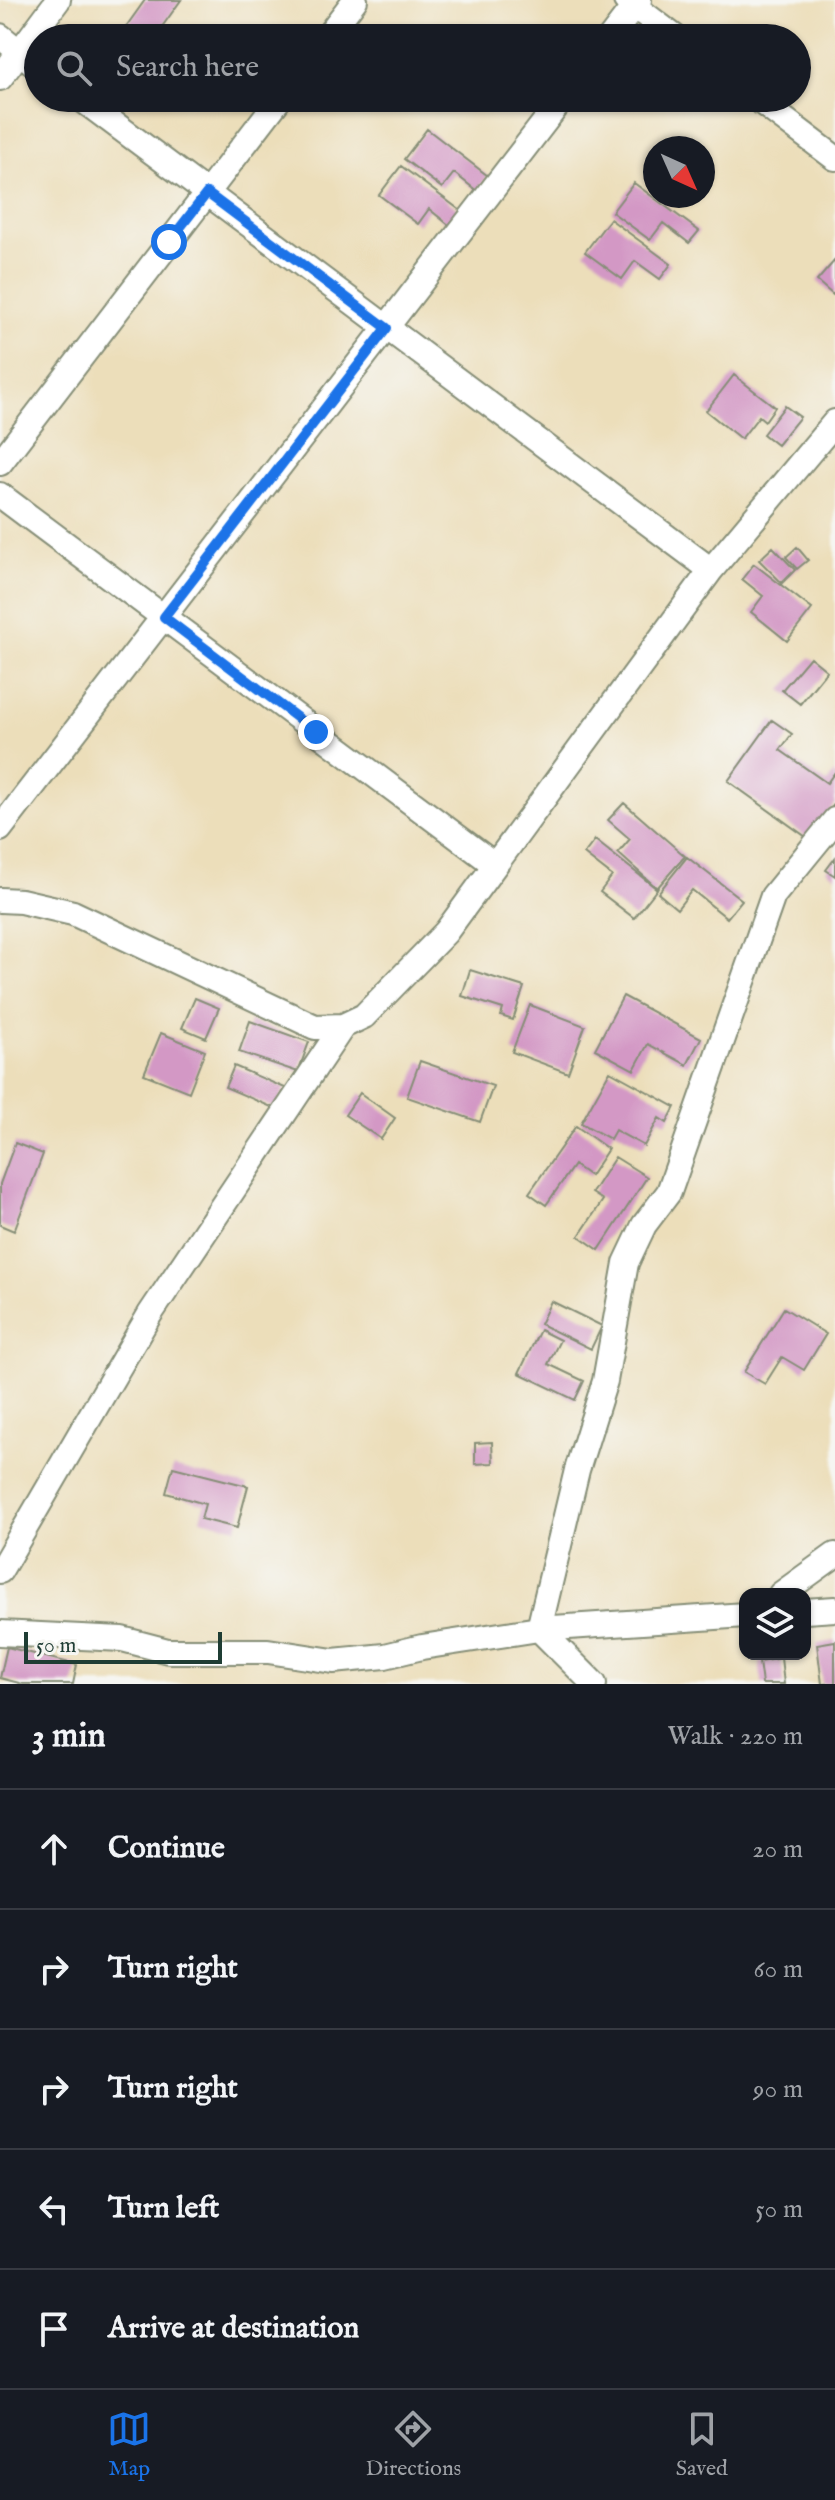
<!DOCTYPE html>
<html lang="en">
<head>
<meta charset="utf-8">
<style>
	:root { --surface:#171b24; --page:#242831; --text:#f1f3f6; --muted:#9ea1a6; --line:#363941; --accent:#1a73e8 }
	body { margin:0; font-family:"IM FELL English",serif; background:var(--page); color:var(--text) }
	.controls { position:absolute; right:24px; bottom:24px; display:grid; overflow:hidden; border-radius:16px; box-shadow:0 2px 6px #0004 }
	.controls button { width:72px; height:72px; display:grid; place-items:center; padding:0; border:0; border-bottom:2px solid var(--line); background:var(--surface); color:var(--text); font:40px sans-serif }
	.compass { position:absolute; left:643px; top:136px; width:72px; height:72px; border-radius:50%; background:var(--surface); box-shadow:0 2px 6px #0004; rotate:135deg }
	.scale { position:absolute; left:24px; bottom:20px; width:198px; box-sizing:border-box; padding-left:8px; border:4px solid #1f3d34; border-top:0; font-size:22px; line-height:28px; white-space:nowrap; color:#1f3d34; -webkit-text-stroke:6px #f6f6f2; paint-order:stroke }
	.stop { position:absolute; width:24px; height:24px; margin:-18px; border:6px solid #1a73e8; border-radius:50%; background:#fff }
	.stop.end { background:#1a73e8; border-color:#fff; box-shadow:0 2px 8px #0008 }
	.list { margin:0; padding:0; list-style:none }
	h2 { display:flex; justify-content:space-between; align-items:center; height:104px; margin:0; padding:0 32px; font-size:34px }
	h2 small { font-size:26px; font-weight:400; color:var(--muted) }
	.list li { display:grid; grid-template-columns:52px 1fr auto; gap:24px; align-items:center; box-sizing:border-box; height:120px; padding:0 32px; border-top:2px solid var(--line) }
	.list b { display:block; font-size:30px; white-space:nowrap }
	.list em { font-size:26px; font-style:normal; color:var(--muted) }
	.icon { flex:none; width:44px; height:44px; fill:none; stroke:currentColor; stroke-width:2; stroke-linecap:round; stroke-linejoin:round }
	.map { position:relative; flex:none; width:835px; height:1684px; overflow:hidden }
	.search { position:absolute; background:var(--surface); box-shadow:0 2px 6px #0004; left:24px; right:24px; top:24px; height:88px; display:flex; align-items:center; gap:20px; box-sizing:border-box; padding:0 28px; border-radius:44px; color:var(--muted); font-size:30px }
	.sheet { height:704px; background:var(--surface) }
	nav { display:flex; justify-content:space-around; align-items:center; box-sizing:border-box; height:112px; border-top:2px solid var(--line); background:var(--surface); font-size:22px; color:var(--muted) }
	nav a { display:grid; justify-items:center; gap:4px }
	nav .on { color:var(--accent) }
	.map>svg:first-child { display:block }
	.building { fill:#d398c5 }
	.lines { fill:none; stroke-linecap:round; stroke-linejoin:round }
	.minor-casing { stroke:#868e77; stroke-width:28 }
	.minor { stroke:#fff; stroke-width:24 }
	.route { stroke:#1a73e8; stroke-width:10 }
</style>
</head>
<body>
<div class="map">
<svg width="835" height="1684" viewBox="0 0 835 1684">
	<rect width="100%" height="100%" fill="#f6f6f2"/>
	<filter id="ink" filterUnits="userSpaceOnUse"><feTurbulence type="fractalNoise" baseFrequency=".0125" numOctaves="2"/><feDisplacementMap in="SourceGraphic" scale="16" xChannelSelector="R" yChannelSelector="G"/><feConvolveMatrix kernelMatrix="1 2 1 2 8 2 1 2 1" color-interpolation-filters="sRGB"/></filter>
	<filter id="wash" filterUnits="userSpaceOnUse"><feTurbulence type="fractalNoise" baseFrequency=".006" numOctaves="4" result="noise"/><feDisplacementMap in="SourceGraphic" scale="32" xChannelSelector="R" yChannelSelector="G"/><feGaussianBlur stdDeviation="1.8" result="paint"/><feColorMatrix in="noise" values="0 0 0 0 0 0 0 0 0 0 0 0 0 0 0 0 0 1.4 0 .05"/><feComposite in="paint" operator="in"/></filter>
	<g filter="url(#wash)">
		<rect width="100%" height="100%" fill="#ecdeba"/>
		<g id="blocks">
			<path class="building" d="M145,0H181L154,38H118Z
				M427,129L488,176L477,191L454,173L442,188L404,159Z
				M401,166L461,211L449,225L429,209L418,224L379,195Z
				M634,183L699,231L689,243L663,223L650,240L612,212Z
				M610,219L671,264L660,279L635,261L622,279L585,252Z
				M835,260V292L833,295L817,281Z
				M734,375L775,407L765,421L759,416L741,439L706,411Z
				M785,406L800,417L777,445L763,434Z
				M773,547L795,570L782,583L759,560Z
				M797,547L808,560L797,569L786,557Z
				M754,564L812,609L787,641L751,612L763,596L742,579Z
				M810,657L827,671L800,704L782,690Z
				M772,720L792,734L780,750L827,783L835,772V803L809,839L728,781Z
				M624,803L685,856L657,888L618,853L630,839L608,820Z
				M595,840L657,889L634,918L600,892L612,876L584,854Z
				M687,857L742,900L727,918L692,890L677,909L658,893Z
				M835,858V876L826,870Z
				M470,970L524,987L513,1020L501,1016L503,1009L462,996Z
				M623,996L701,1038L687,1065L648,1044L634,1070L595,1049Z
				M195,998L219,1008L206,1038L182,1028Z
				M530,1005L585,1026L568,1073L512,1052Z
				M250,1021L309,1042L298,1072L239,1052Z
				M161,1033L205,1051L189,1092L144,1074Z
				M420,1061L493,1086L480,1122L407,1097Z
				M234,1066L285,1088L276,1109L225,1087Z
				M610,1071L675,1107L667,1123L659,1118L644,1146L615,1130L610,1139L581,1123Z
				M360,1093L395,1118L381,1139L345,1115Z
				M576,1126L608,1149L590,1176L574,1165L546,1205L529,1193Z
				M15,1143L43,1154L14,1231L0,1225V1184Z
				M615,1157L647,1177L599,1250L579,1236L603,1200L592,1193Z
				M551,1301L602,1326L591,1349L540,1324Z
				M784,1308L826,1334L804,1370L782,1357L765,1384L744,1372Z
				M540,1330L560,1340L548,1364L584,1381L575,1400L519,1373Z
				M492,1442L493,1463L475,1464V1443Z
				M173,1467L248,1486L237,1528L201,1519L205,1504L166,1493Z
				M835,1641V1683L822,1684L817,1644Z
				M7,1647L77,1665L73,1684H23L0,1678Z
				M781,1658L784,1684H762L759,1662Z"/>
		</g>
	</g>
	<g filter="url(#ink)">
		<use href="#blocks" fill-opacity="0" stroke="#868e77" stroke-width="2"/>
		<g class="lines">
			<defs>
				<path id="minor" d="M626,0L676,38
					M0,36L38,67
					M326,38L355,0
					M610,38L639,0
					M0,78L58,0
					M80,98L711,570
					M756,98L835,158
					M0,463L280,98
					M0,495L495,865
					M0,829L563,98
					M0,900L21,901L73,913L315,1027L343,1026L364,1016L446,932L711,570L835,422
					M0,1571L150,1314L343,1026
					M781,1594L835,1555
					M805,1611L835,1609
					M0,1633L122,1639L168,1651H268L333,1661L385,1656L422,1647L539,1629L745,1615
					M594,1684L539,1629L577,1470L605,1381L626,1263L644,1225L669,1192L773,896L835,820"/>
			</defs>
			<use href="#minor" class="minor-casing"/>
			<use href="#minor" class="minor"/>
		</g>
	</g>
	<g class="lines" filter="url(#ink)">
		<path class="route" d="M169,242L207,193L387,328L164,617L316,732"/>
	</g>
</svg>
<div class="controls">
<button><svg class="icon" aria-label="layers" viewBox="0 0 24 24"><path d="M12 4l9 5-9 5-9-5zM3 14l9 5 9-5"/></svg></button>
</div>
<svg class="compass" viewBox="-18 -18 36 36"><path d="M0-13l5 13h-10z" fill="#e53935"/><path d="M0 13l5-13h-10z" fill="#9ea1a6"/></svg>
<div class="scale">50 m</div>
<div class="stop" style="left:169px;top:242px"></div>
<div class="stop end" style="left:316px;top:732px"></div>
<div class="search"><svg class="icon" aria-label="search" viewBox="0 0 24 24"><circle cx="10" cy="10" r="6"/><path d="M15 15l6 6"/></svg>Search here</div>
</div>
<section class="sheet">
<h2>3 min<small>Walk · 220 m</small></h2>
<ul class="list">
<li><svg class="icon" aria-label="ahead" viewBox="0 0 24 24"><path d="M12 20V5M6 11l6-6 6 6"/></svg><div><b>Continue</b></div><em>20 m</em></li>
<li><svg class="icon" aria-label="right" viewBox="0 0 24 24"><path d="M7 20v-9h11M14 6l5 5-5 5"/></svg><div><b>Turn right</b></div><em>60 m</em></li>
<li><svg class="icon" aria-label="right" viewBox="0 0 24 24"><path d="M7 20v-9h11M14 6l5 5-5 5"/></svg><div><b>Turn right</b></div><em>90 m</em></li>
<li><svg class="icon" aria-label="left" viewBox="0 0 24 24"><path d="M17 20v-9H6M10 6l-5 5 5 5"/></svg><div><b>Turn left</b></div><em>50 m</em></li>
<li><svg class="icon" aria-label="arrive" viewBox="0 0 24 24"><path d="M6 21V4h12l-3 4 3 4H6"/></svg><div><b>Arrive at destination</b></div></li>
</ul>
</section>
<nav>
<a class="on"><svg class="icon" aria-label="map" viewBox="0 0 24 24"><path d="M3 6l6-2 6 2 6-2v14l-6 2-6-2-6 2zM9 4v14M15 6v14"/></svg>Map</a>
<a><svg class="icon" aria-label="directions" viewBox="0 0 24 24"><path d="M12 3l9 9-9 9-9-9zM9 14v-3h6M13 9l2 2-2 2"/></svg>Directions</a>
<a><svg class="icon" aria-label="saved" viewBox="0 0 24 24"><path d="M7 4h10v16l-5-4-5 4z"/></svg>Saved</a>
</nav>
</body>
</html>
